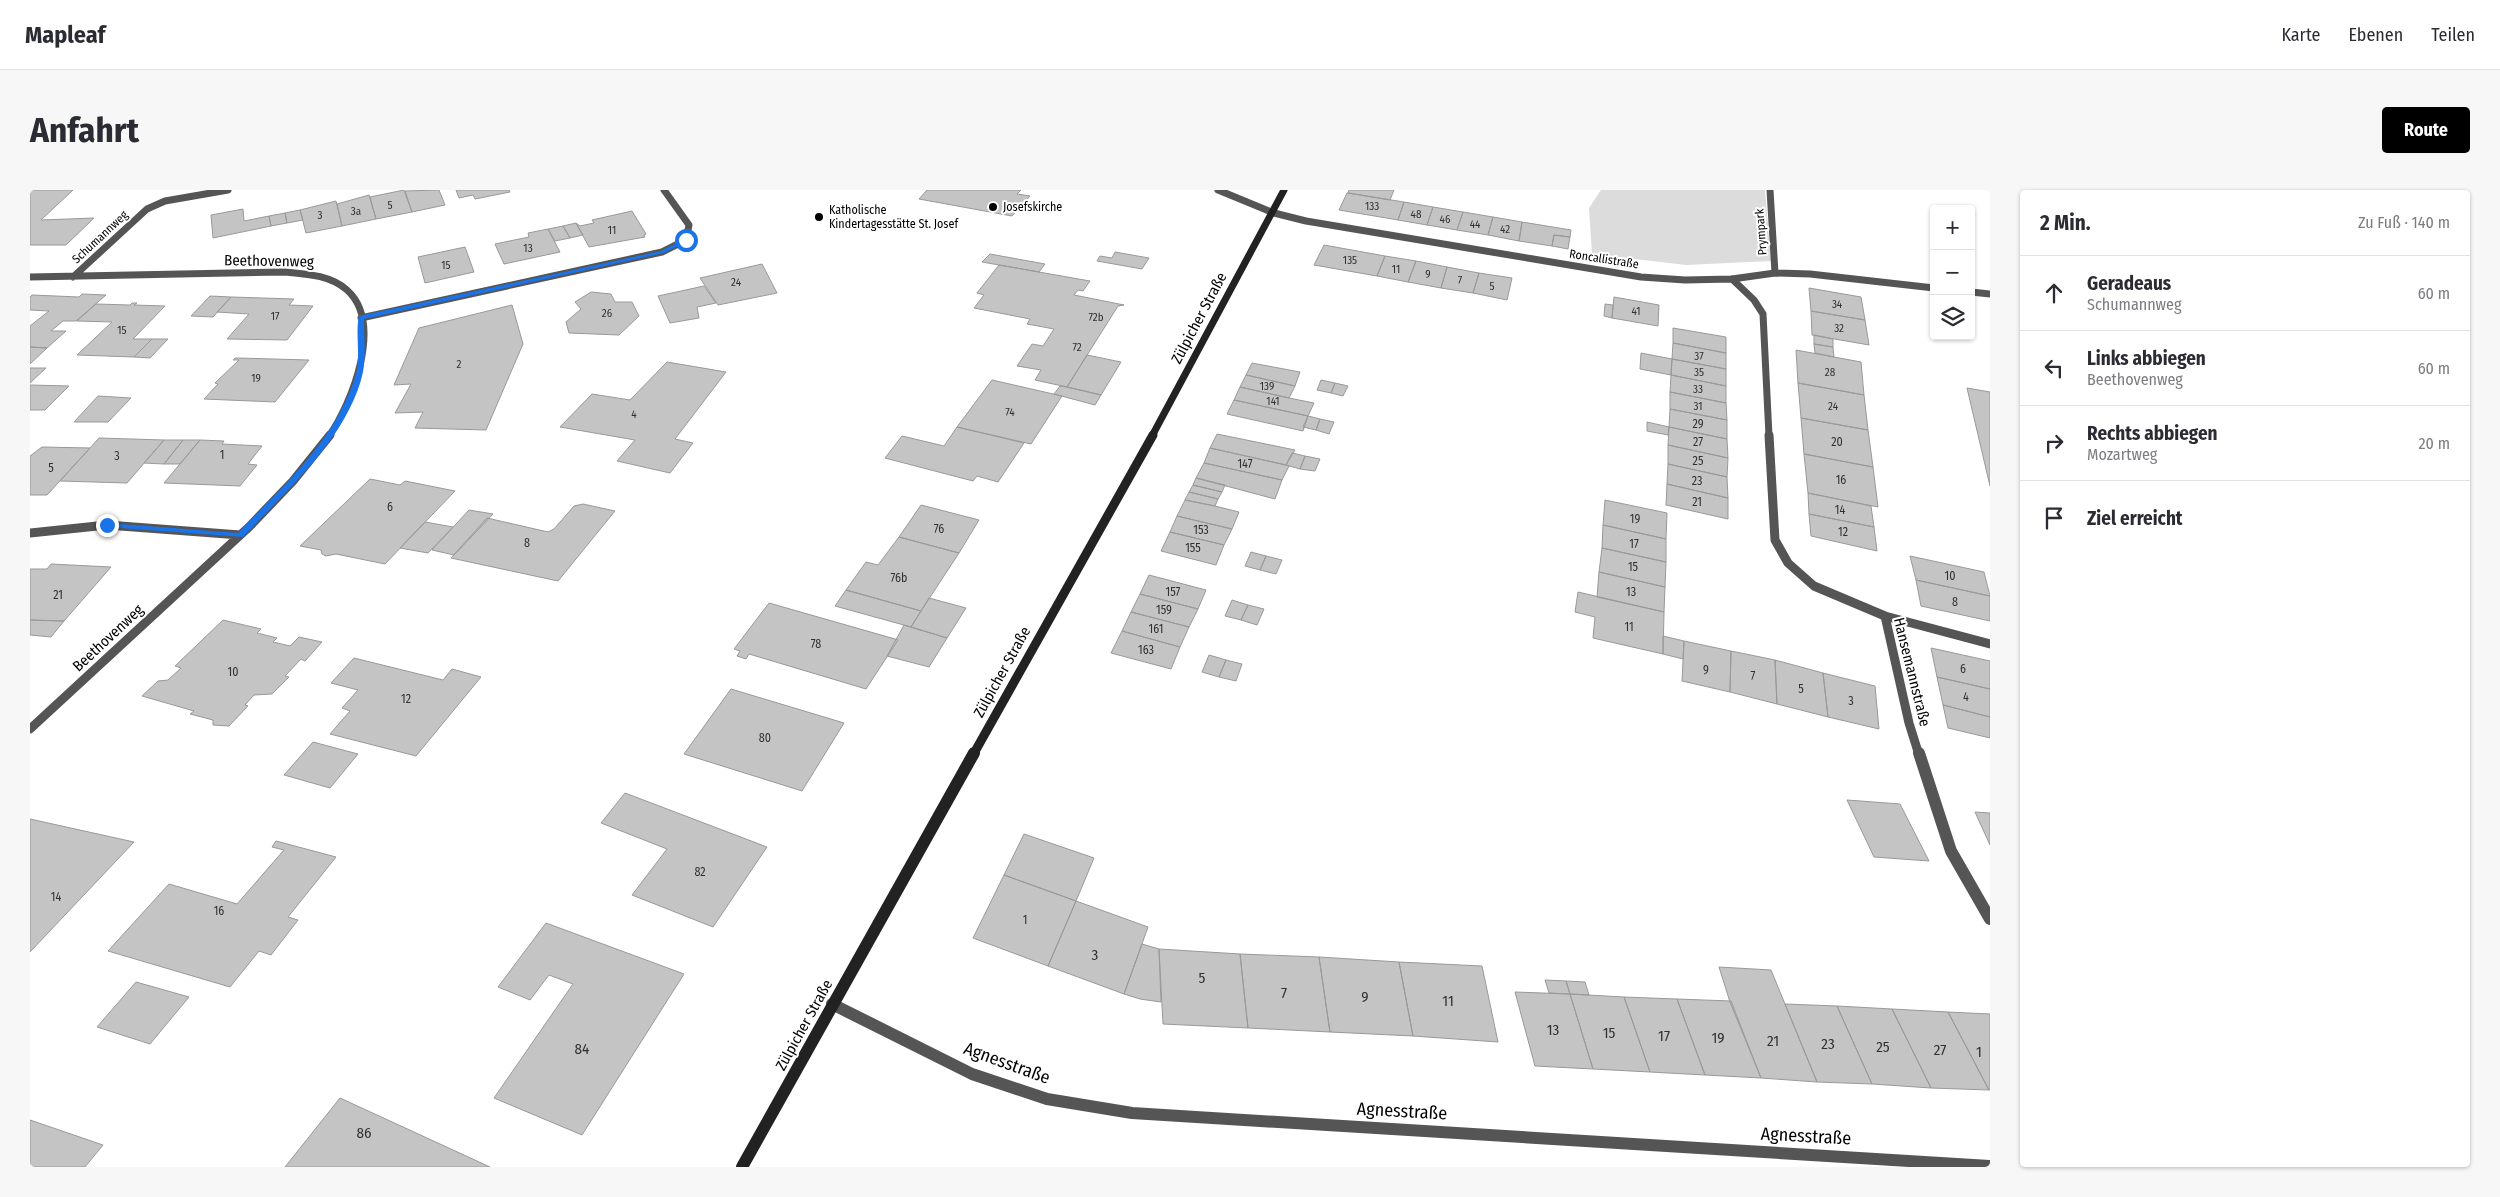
<!DOCTYPE html>
<html lang="de">
<head>
<meta charset="utf-8">
<style>
	:root { --surface:#fff; --page:#f7f7f7; --text:#2b2b33; --muted:#7c7c81; --line:#e1e1e2; --accent:#000 }
	body { margin:0; font-family:"Fira Sans Condensed",sans-serif; background:var(--page); color:var(--text) }
	.controls { position:absolute; right:15px; top:15px; display:grid; overflow:hidden; border-radius:5px; box-shadow:0 1px 4px #0004 }
	.controls button { width:45px; height:45px; display:grid; place-items:center; padding:0; border:0; border-bottom:1px solid var(--line); background:var(--surface); color:var(--text); font:25px sans-serif }
	.stop { position:absolute; width:15px; height:15px; margin:-11px; border:4px solid #1a73e8; border-radius:50%; background:#fff }
	.stop.end { background:#1a73e8; border-color:#fff; box-shadow:0 1px 5px #0008 }
	.list { margin:0; padding:0; list-style:none }
	h2 { display:flex; justify-content:space-between; align-items:center; height:65px; margin:0; padding:0 20px; font-size:21px }
	h2 small { font-size:16px; font-weight:400; color:var(--muted) }
	.list li { display:grid; grid-template-columns:32px 1fr auto; gap:15px; align-items:center; box-sizing:border-box; height:75px; padding:0 20px; border-top:1px solid var(--line) }
	.list b { display:block; font-size:19px; white-space:nowrap }
	.list p { margin:0; font-size:16px; white-space:nowrap; color:var(--muted) }
	.list em { font-size:16px; font-style:normal; color:var(--muted) }
	.icon { flex:none; width:28px; height:28px; fill:none; stroke:currentColor; stroke-width:2; stroke-linecap:round; stroke-linejoin:round }
	.map { position:relative; flex:none; width:1960px; height:977px; overflow:hidden; border-radius:5px }
	header { display:flex; align-items:center; gap:30px; box-sizing:border-box; height:70px; padding:0 25px; background:var(--surface); border-bottom:1px solid var(--line) }
	header strong { font-size:24px }
	nav { display:flex; gap:28px; margin-inline-start:auto; font-size:18px }
	.intro { display:flex; align-items:center; justify-content:space-between; box-sizing:border-box; height:120px; padding:0 30px }
	h1 { margin:0; font-size:35px }
	.button { padding:12px 22px; border-radius:5px; background:var(--accent); color:#fff; font-size:18px; font-weight:700 }
	main { display:flex; gap:30px; padding:0 30px }
	aside { flex:1; background:var(--surface); border-radius:5px; box-shadow:0 1px 4px #0004 }
	.map>svg:first-child { display:block }
	.green { fill:#dcdcdc }
	.building { fill:#c4c4c4; stroke:#999 }
	.lines { fill:none; stroke-linecap:round; stroke-linejoin:round }
	.street-far2 { stroke:#555; stroke-width:7 }
	.street-far1 { stroke:#555; stroke-width:9 }
	.street { stroke:#555; stroke-width:12 }
	.secondary-far2 { stroke:#222; stroke-width:7 }
	.secondary-far1 { stroke:#222; stroke-width:9 }
	.secondary { stroke:#222; stroke-width:12 }
	.route { fill:#1a73e8 }
	.poi-dot { fill:#000; stroke:#fff; stroke-width:2 }
	.labels { text-anchor:middle; stroke-width:4; stroke-linejoin:round; paint-order:stroke }
	.far-number-label { font-size:11px; fill:#313131 }
	.far-poi-label { font-size:12px; fill:#000; stroke:#fff; text-anchor:start }
	.far-street-label { font-size:12px; fill:#000; stroke:#fff }
	.number-label { font-size:12px; fill:#313131 }
	.street-label { font-size:15px; fill:#000; stroke:#fff }
	.near-number-label { font-size:15px; fill:#313131 }
	.near-street-label { font-size:18px; fill:#000; stroke:#fff }
</style>
</head>
<body>
<header>
<strong>Mapleaf</strong>
<nav><a>Karte</a><a>Ebenen</a><a>Teilen</a></nav>
</header>
<div class="intro"><h1>Anfahrt</h1><a class="button">Route</a></div>
<main>
<div class="map">
<svg width="1960" height="977" viewBox="0 0 1960 977">
	<rect width="100%" height="100%" fill="#fff"/>
	<path class="green" d="M1571,0H1735L1741,71L1656,75L1562,64L1559,18Z"/>
	<path class="building" d="M0,0H43L11,30L64,28L36,55H0Z
		M374,0L382,22L346,29L340,7Z
		M409,0L415,15L382,22L375,1Z
		M426,0H479L480,2L445,9L443,5L429,8Z
		M897,0H991L987,4L1000,6L982,26L889,9Z
		M1319,0H1364L1360,10L1318,3Z
		M1317,3H1318L1374,12L1368,30L1309,20Z
		M339,5L346,29L312,36L307,14Z
		M306,11L312,36L276,43L270,20Z
		M1374,12L1403,17L1397,35L1368,30Z
		M1403,17L1433,22L1427,40L1397,35Z
		M213,19L214,31L239,26L241,36L183,48L181,25Z
		M270,20L273,30L257,33L255,23Z
		M602,21L616,44L614,45L615,47L559,57L546,33L550,36L564,33L562,30Z
		M1433,22L1463,27L1458,45L1427,40Z
		M255,23L257,33L241,36L239,26Z
		M1463,27L1492,32L1489,51L1458,45Z
		M1492,32L1541,40L1540,47L1524,45L1522,56L1489,51Z
		M546,33L553,45L540,48L533,36Z
		M533,36L540,48L525,51L518,39Z
		M518,39L530,62L474,74L465,54L499,47L498,43Z
		M1524,45L1540,47L1538,59L1522,56Z
		M1294,55L1355,66L1347,86L1284,75Z
		M435,57L444,82L395,93L388,67Z
		M1085,62L1119,68L1112,79L1067,71L1070,66L1082,68Z
		M960,64L1015,74L1009,82L952,72Z
		M1355,66L1386,71L1378,92L1347,86Z
		M1386,71L1417,77L1411,98L1378,92Z
		M732,74L747,103L688,115L670,88Z
		M969,75L1060,91L1053,101L1048,100L1044,105L1094,115L1088,116L1037,197L1005,190L1011,180L987,176L1002,154L1013,156L1024,139L997,134L1000,129L944,118L954,105L947,103Z
		M1417,77L1449,83L1443,103L1411,98Z
		M1449,83L1482,88L1477,110L1443,103Z
		M674,96L686,113L667,117L669,128L640,133L628,106Z
		M1779,98L1831,107L1835,130L1781,121Z
		M561,102L581,104L585,112H602L609,126L589,145L539,143L536,132L551,119L545,112Z
		M52,104L76,105L46,131H33L21,141H36L17,158L0,157V136L19,121L0,120V107L2,105L49,107Z
		M180,106L201,107L183,127L161,126Z
		M201,107L264,109L259,115L283,116L257,150L197,149L219,124L187,122Z
		M1584,107L1629,115L1628,136L1582,128Z
		M102,113H107L104,115L135,116L103,149H122L104,167L47,165L82,132L47,131L66,114L100,115Z
		M1575,114L1583,115L1582,128L1574,126Z
		M482,115L493,154L456,240L385,238L393,222L365,223L381,194L364,195L389,138Z
		M1781,121L1835,130L1839,155L1782,145Z
		M1643,138L1696,147V163L1643,153Z
		M1784,145L1803,149V157L1784,154Z
		M122,149H138L120,168L104,167Z
		M1643,153L1696,163V179L1642,169Z
		M1784,154L1803,157L1804,167L1785,163Z
		M0,157L17,158L0,174Z
		M1766,160L1831,172L1834,205L1768,193Z
		M1611,163L1642,169L1641,185L1610,179Z
		M1057,165L1091,172L1071,205L1037,197Z
		M205,168H208L279,170L245,212L174,209L188,194L185,193L209,170H203Z
		M1642,169L1696,179V196L1641,185Z
		M637,172L696,182L645,249L663,253L640,283L587,271L605,250L530,237L562,204L600,210Z
		M1222,173L1270,182L1265,196L1216,185Z
		M0,178H16L0,193Z
		M1216,185L1265,196L1259,208L1210,197Z
		M1641,185L1696,196V213L1640,202Z
		M962,190L1032,206L1001,254L927,237Z
		M1291,190L1305,193L1301,203L1287,200Z
		M1305,193L1318,196L1313,206L1301,203Z
		M1768,193L1834,205L1838,240L1771,228Z
		M0,195L39,196L15,220H0Z
		M1030,196L1037,197L1071,205L1065,215L1024,204Z
		M1210,197L1259,208L1284,213L1278,226L1204,210Z
		M1937,198L1960,202V296Z
		M1640,202L1696,213L1697,230L1640,219Z
		M68,206L101,208L78,232H44Z
		M1204,210L1278,226L1273,241L1197,224Z
		M1640,219L1697,230V249L1639,237Z
		M1278,226L1290,229L1286,240L1273,237Z
		M1771,228L1838,240L1843,277L1774,264Z
		M1290,229L1304,232L1299,244L1286,240Z
		M1617,232L1639,237L1638,245L1617,241Z
		M927,237L994,253L968,292L947,286L943,291L855,268L872,246L914,256Z
		M1639,237L1697,249L1698,268L1638,255Z
		M1187,244L1265,260L1256,275L1180,258Z
		M69,248L134,250L97,293L30,291Z
		M134,250H153L134,274L114,273Z
		M153,250H170L150,274H134Z
		M170,250L194,251L192,254L232,256L218,274L227,275L210,296L134,293Z
		M1638,255L1698,268L1697,287L1638,274Z
		M12,257L60,258L17,305H0V266Z
		M1180,258L1256,275L1259,276L1252,290L1174,273Z
		M1262,263L1275,266L1270,279L1256,275Z
		M1774,264L1843,277L1848,317L1778,303Z
		M1275,266L1290,269L1285,281L1270,279Z
		M1174,273L1252,290L1245,309L1166,288Z
		M1638,274L1697,287L1698,308L1637,294Z
		M1166,288L1195,295L1192,302L1163,295Z
		M340,289L370,295L375,291L425,301L355,374L306,364L296,366L292,364L291,360L270,356Z
		M1637,294L1698,308V329L1636,315Z
		M1163,295L1192,302L1188,309L1159,302Z
		M1159,302L1188,309L1185,316L1155,310Z
		M1778,303L1841,316L1844,337L1779,324Z
		M1155,310L1185,316L1209,322L1202,339L1147,326Z
		M1575,310L1637,323L1636,349L1573,335Z
		M553,314L585,321L528,391L421,368L457,328L518,342L524,339L544,316Z
		M891,315L949,330L929,363L869,347Z
		M439,320L463,324L424,365L402,360Z
		M1779,324L1844,337L1847,361L1781,346Z
		M1147,326L1202,339L1194,355L1140,342Z
		M395,332L423,337L398,363L370,358Z
		M1573,335L1636,349V372L1572,358Z
		M1140,342L1194,355L1186,375L1131,361Z
		M869,347L929,363L891,421L816,400L836,372L848,375Z
		M1572,358L1636,372L1635,397L1569,382Z
		M1221,362L1236,366L1230,380L1215,376Z
		M1236,366L1252,370L1246,384L1230,380Z
		M1880,366L1954,382L1960,406L1886,390Z
		M21,374L81,377L34,431L0,430V379H17Z
		M1569,382L1635,397L1634,422L1567,407Z
		M1119,385L1176,400L1168,419L1110,404Z
		M1886,390L1960,406V431L1891,416Z
		M816,400L891,421L881,437L805,416Z
		M1548,402L1634,422L1633,464L1563,448L1565,427L1545,422Z
		M1110,404L1168,419L1159,437L1101,422Z
		M899,408L936,418L917,448L881,437Z
		M1202,410L1218,415L1211,430L1195,426Z
		M739,413L865,449L868,450L836,499L719,464L716,469L707,466L710,461L704,459Z
		M1218,415L1234,419L1227,435L1211,430Z
		M1101,422L1159,437L1150,457L1092,441Z
		M0,430L34,431L21,447L0,445Z
		M193,430L231,439L227,443L247,448L243,452L260,456L269,447L292,452L275,471L271,469L255,486L259,487L242,504L224,505L215,515L218,516L199,536L183,535V530L160,524L164,521L112,506L128,491L138,490L151,478L145,476Z
		M874,435L917,448L899,477L857,466Z
		M1092,441L1150,457L1141,479L1081,463Z
		M1633,446L1654,451L1653,469L1633,464Z
		M1654,451L1701,461L1700,502L1652,491Z
		M1901,458L1960,471V499L1907,487Z
		M1701,461L1745,470L1747,514L1700,502Z
		M1179,465L1196,470L1189,487L1172,482Z
		M324,468L413,490L422,479L451,487L386,566L300,544L320,521L312,518L328,500L301,493Z
		M1196,470L1212,474L1206,491L1189,487Z
		M1745,470L1793,483L1798,527L1747,514Z
		M1793,483L1845,496L1849,539L1798,527Z
		M1907,487L1960,499V527L1913,515Z
		M701,499L814,533L772,601L654,564Z
		M1913,515L1960,527V548L1918,538Z
		M283,552L328,564L300,598L254,585Z
		M595,603L737,657L683,737L602,705L637,659L571,633Z
		M1817,610L1870,614L1899,671L1844,667Z
		M1945,622L1960,623V655Z
		M0,629L104,652L0,762Z
		M994,644L1064,668L1046,711L974,685Z
		M246,651L306,667L258,727L268,730L241,765L229,761L200,797L78,761L139,694L207,714L254,660L242,657Z
		M974,685L1046,711L1018,776L943,748Z
		M1046,711L1118,737L1094,804L1018,776Z
		M516,733L654,784L552,945L464,908L543,794L519,785L500,810L468,797Z
		M1112,754L1129,759L1131,812L1110,809L1094,804Z
		M1129,759L1210,764L1218,838L1133,834Z
		M1210,764L1289,767L1300,842L1218,838Z
		M1289,767L1369,772L1383,846L1300,842Z
		M1369,772L1452,776L1468,852L1383,846Z
		M1689,777L1741,780L1787,892L1731,888L1700,812Z
		M1515,790L1536,791L1540,804L1519,803Z
		M1536,791L1555,792L1559,805L1540,804Z
		M106,792L159,807L120,854L67,837Z
		M1485,802L1540,804L1563,879L1505,876Z
		M1540,804L1594,807L1620,882L1563,879Z
		M1594,807L1647,809L1675,885L1620,882Z
		M1647,809L1701,811L1731,888L1675,885Z
		M1755,814L1807,816L1842,894L1787,892Z
		M1807,816L1862,819L1901,898L1842,894Z
		M1862,819L1918,822L1959,900L1901,898Z
		M1918,822L1960,824V900H1959Z
		M310,908L460,977H255Z
		M0,930L73,955L55,977H0Z"/>
	<g class="lines">
		<path class="street-far2" d="M1188,0L1244,23L1276,31L1611,87L1655,90L1702,89L1745,83L1780,84L1904,98
			M1740,0L1745,83
			M0,87L255,82C276,84 300,85 317,100C354,133 322,213 299,246
			M43,87L117,19L135,11L198,0
			M1702,89L1724,110L1733,124L1739,246
			M1941,102L1960,104
			M331,128L632,62L656,50L659,35L634,0"/>
		<path class="street-far1" d="M1739,245L1745,350L1758,373L1784,396L1855,426L1879,533L1889,565
			M0,343L77,335L210,345
			M1855,426L1960,454
			M0,539L219,337L263,291L300,245"/>
		<path class="street" d="M1889,563L1921,661L1960,729
			M802,814L942,884L1017,909L1102,923L1960,976"/>
		<path class="secondary-far2" d="M1122,246L1254,0"/>
		<path class="secondary-far1" d="M943,565L1123,245"/>
		<path class="secondary" d="M712,977L944,563"/>
	</g>
	<path class="route" d="M656,48L658,51L634,63L334,129C334,146 336,166 333,182C319,246 256,301 213,347L77,337L73,335L77,333L208,343C254,295 307,249 326,184C331,166 325,144 329,126L631,61Z"/>
	<g class="poi-dot">
		<circle cx="963" cy="17" r="5"/>
		<circle cx="789" cy="27" r="5"/>
	</g>
	<g class="labels">
		<g class="far-number-label">
			<text x="360" y="19">5</text>
			<text x="1342" y="20">133</text>
			<text x="326" y="25">3a</text>
			<text x="1386" y="28">48</text>
			<text x="290" y="29">3</text>
			<text x="1415" y="33">46</text>
			<text x="1445" y="38">44</text>
			<text x="1475" y="43">42</text>
			<text x="582" y="44">11</text>
			<text x="498" y="62">13</text>
			<text x="1320" y="74">135</text>
			<text x="416" y="79">15</text>
			<text x="1366" y="83">11</text>
			<text x="1398" y="88">9</text>
			<text x="1430" y="94">7</text>
			<text x="706" y="96">24</text>
			<text x="1462" y="100">5</text>
			<text x="1807" y="118">34</text>
			<text x="1606" y="125">41</text>
			<text x="577" y="127">26</text>
			<text x="245" y="130">17</text>
			<text x="1066" y="131">72b</text>
			<text x="1809" y="142">32</text>
			<text x="92" y="144">15</text>
			<text x="1047" y="161">72</text>
			<text x="1669" y="170">37</text>
			<text x="429" y="178">2</text>
			<text x="1669" y="186">35</text>
			<text x="1800" y="186">28</text>
			<text x="226" y="192">19</text>
			<text x="1237" y="200">139</text>
			<text x="1668" y="203">33</text>
			<text x="1243" y="215">141</text>
			<text x="1668" y="220">31</text>
			<text x="1803" y="220">24</text>
			<text x="980" y="226">74</text>
			<text x="604" y="228">4</text>
		</g>
		<g class="far-poi-label">
			<text x="973" y="21">Josefskirche</text>
			<text x="799" y="24">Katholische<tspan x="799" dy="14">Kindertagesstätte St. Josef</tspan></text>
		</g>
		<g class="far-street-label">
			<text transform="translate(1731 42) rotate(-94)" y="4">Prympark</text>
			<text transform="translate(70 47) rotate(-43)" y="4">Schumannweg</text>
			<text transform="translate(1574 69) rotate(9)" y="4">Roncallistraße</text>
		</g>
		<g class="number-label">
			<text x="1668" y="238">29</text>
			<text x="1668" y="256">27</text>
			<text x="1807" y="256">20</text>
			<text x="192" y="269">1</text>
			<text x="87" y="270">3</text>
			<text x="1668" y="275">25</text>
			<text x="1215" y="278">147</text>
			<text x="21" y="282">5</text>
			<text x="1811" y="294">16</text>
			<text x="1667" y="295">23</text>
			<text x="1667" y="316">21</text>
			<text x="360" y="321">6</text>
			<text x="1810" y="324">14</text>
			<text x="1605" y="333">19</text>
			<text x="909" y="343">76</text>
			<text x="1171" y="344">153</text>
			<text x="1813" y="346">12</text>
			<text x="497" y="357">8</text>
			<text x="1604" y="358">17</text>
			<text x="1163" y="362">155</text>
			<text x="1603" y="381">15</text>
			<text x="1920" y="390">10</text>
			<text x="869" y="392">76b</text>
			<text x="1143" y="406">157</text>
			<text x="1601" y="406">13</text>
			<text x="28" y="409">21</text>
			<text x="1925" y="416">8</text>
			<text x="1134" y="424">159</text>
			<text x="1599" y="441">11</text>
			<text x="1126" y="443">161</text>
			<text x="786" y="458">78</text>
			<text x="1116" y="464">163</text>
			<text x="1933" y="483">6</text>
			<text x="1676" y="484">9</text>
			<text x="203" y="486">10</text>
			<text x="1723" y="490">7</text>
			<text x="1771" y="503">5</text>
			<text x="1936" y="511">4</text>
			<text x="376" y="513">12</text>
			<text x="1821" y="515">3</text>
			<text x="735" y="552">80</text>
			<text x="670" y="686">82</text>
			<text x="26" y="711">14</text>
			<text x="189" y="725">16</text>
			<text x="995" y="734">1</text>
		</g>
		<g class="street-label">
			<text transform="translate(239 71) rotate(1)" y="5">Beethovenweg</text>
			<text transform="translate(1169 128) rotate(-62)" y="5">Zülpicher Straße</text>
			<text transform="translate(78 448) rotate(-43)" y="5">Beethovenweg</text>
			<text transform="translate(972 482) rotate(-61)" y="5">Zülpicher Straße</text>
			<text transform="translate(1882 482) rotate(76)" y="5">Hansemannstraße</text>
			<text transform="translate(774 835) rotate(-61)" y="5">Zülpicher Straße</text>
		</g>
		<g class="near-number-label">
			<text x="1065" y="770">3</text>
			<text x="1172" y="793">5</text>
			<text x="1254" y="808">7</text>
			<text x="1335" y="812">9</text>
			<text x="1418" y="816">11</text>
			<text x="1523" y="845">13</text>
			<text x="1579" y="848">15</text>
			<text x="1634" y="851">17</text>
			<text x="1688" y="853">19</text>
			<text x="1743" y="856">21</text>
			<text x="1798" y="859">23</text>
			<text x="1853" y="862">25</text>
			<text x="552" y="864">84</text>
			<text x="1910" y="865">27</text>
			<text x="1949" y="867">1</text>
			<text x="334" y="948">86</text>
		</g>
		<g class="near-street-label">
			<text transform="translate(977 873) rotate(20)" y="6">Agnesstraße</text>
			<text transform="translate(1372 921) rotate(3)" y="6">Agnesstraße</text>
			<text transform="translate(1776 946) rotate(3)" y="6">Agnesstraße</text>
		</g>
	</g>
</svg>
<div class="controls">
<button>+</button>
<button>−</button>
<button><svg class="icon" aria-label="layers" viewBox="0 0 24 24"><path d="M12 4l9 5-9 5-9-5zM3 14l9 5 9-5"/></svg></button>
</div>
<div class="stop" style="left:656px;top:50px"></div>
<div class="stop end" style="left:77px;top:335px"></div>
</div>
<aside>
<h2>2 Min.<small>Zu Fuß · 140 m</small></h2>
<ul class="list">
<li><svg class="icon" aria-label="ahead" viewBox="0 0 24 24"><path d="M12 20V5M6 11l6-6 6 6"/></svg><div><b>Geradeaus</b><p>Schumannweg</p></div><em>60 m</em></li>
<li><svg class="icon" aria-label="left" viewBox="0 0 24 24"><path d="M17 20v-9H6M10 6l-5 5 5 5"/></svg><div><b>Links abbiegen</b><p>Beethovenweg</p></div><em>60 m</em></li>
<li><svg class="icon" aria-label="right" viewBox="0 0 24 24"><path d="M7 20v-9h11M14 6l5 5-5 5"/></svg><div><b>Rechts abbiegen</b><p>Mozartweg</p></div><em>20 m</em></li>
<li><svg class="icon" aria-label="arrive" viewBox="0 0 24 24"><path d="M6 21V4h12l-3 4 3 4H6"/></svg><div><b>Ziel erreicht</b></div></li>
</ul>
</aside>
</main>
</body>
</html>
